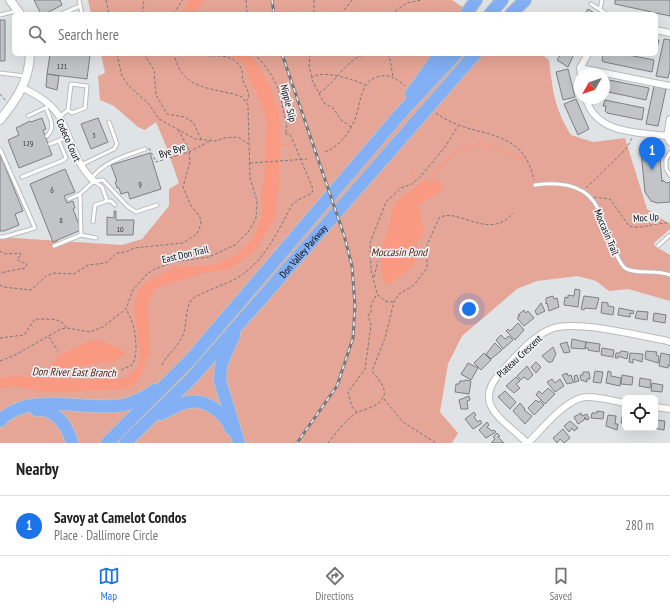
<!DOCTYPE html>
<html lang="en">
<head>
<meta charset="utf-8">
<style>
	:root { --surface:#fff; --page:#f6f6f6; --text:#222; --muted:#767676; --line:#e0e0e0; --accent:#1a73e8 }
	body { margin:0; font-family:"PT Sans Narrow",sans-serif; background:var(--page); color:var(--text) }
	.controls { position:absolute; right:12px; bottom:12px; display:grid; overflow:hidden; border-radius:6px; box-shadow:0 4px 16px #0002 }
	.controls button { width:36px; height:36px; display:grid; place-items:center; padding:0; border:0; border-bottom:1px solid var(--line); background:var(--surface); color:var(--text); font:20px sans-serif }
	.compass { position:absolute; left:574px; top:68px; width:36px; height:36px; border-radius:50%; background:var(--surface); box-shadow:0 4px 16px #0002; rotate:230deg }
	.you { position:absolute; left:469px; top:309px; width:14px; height:14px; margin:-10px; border:3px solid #fff; border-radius:50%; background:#1a73e8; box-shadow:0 0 0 6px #1a73e833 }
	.badge { display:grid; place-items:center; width:26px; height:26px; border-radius:50%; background:var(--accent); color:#fff; font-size:13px; font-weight:700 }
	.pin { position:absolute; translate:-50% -33px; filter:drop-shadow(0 1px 2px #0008) }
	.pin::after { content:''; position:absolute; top:21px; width:14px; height:12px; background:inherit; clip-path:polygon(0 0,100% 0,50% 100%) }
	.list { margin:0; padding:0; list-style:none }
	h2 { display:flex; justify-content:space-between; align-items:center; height:52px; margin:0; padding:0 16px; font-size:17px }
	h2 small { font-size:13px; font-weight:400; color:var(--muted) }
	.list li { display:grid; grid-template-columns:26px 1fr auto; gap:12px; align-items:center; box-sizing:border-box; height:60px; padding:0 16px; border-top:1px solid var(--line) }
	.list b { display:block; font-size:15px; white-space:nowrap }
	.list p { margin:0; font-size:13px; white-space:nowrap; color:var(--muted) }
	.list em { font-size:13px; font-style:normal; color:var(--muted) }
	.icon { flex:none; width:22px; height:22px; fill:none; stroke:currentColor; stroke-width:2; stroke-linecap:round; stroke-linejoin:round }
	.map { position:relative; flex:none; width:670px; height:443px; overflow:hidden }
	.search { position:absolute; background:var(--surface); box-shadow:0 4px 16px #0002; left:12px; right:12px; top:12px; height:44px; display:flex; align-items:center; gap:10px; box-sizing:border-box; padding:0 14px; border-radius:6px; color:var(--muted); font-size:15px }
	.sheet { height:112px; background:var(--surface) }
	nav { display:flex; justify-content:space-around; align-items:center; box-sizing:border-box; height:56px; border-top:1px solid var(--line); background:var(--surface); font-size:11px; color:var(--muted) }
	nav a { display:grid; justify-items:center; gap:2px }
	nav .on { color:var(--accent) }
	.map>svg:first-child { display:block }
	.green { fill:#e5a697 }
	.water { fill:#fa9982 }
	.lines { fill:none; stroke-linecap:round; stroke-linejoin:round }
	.stream { stroke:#fa9982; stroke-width:1.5 }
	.building { fill:#c2c4c7; stroke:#7d7f82 }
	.service-casing { stroke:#b9bbbe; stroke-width:5 }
	.minor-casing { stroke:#b9bbbe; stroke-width:8 }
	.tertiary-casing { stroke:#b9bbbe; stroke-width:10 }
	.motorway-casing { stroke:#c0c0c0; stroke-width:14 }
	.path { stroke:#797a7c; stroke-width:1; stroke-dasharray:3 2; stroke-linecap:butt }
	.service { stroke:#fff; stroke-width:3 }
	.minor { stroke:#fff; stroke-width:6 }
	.tertiary { stroke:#fff; stroke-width:8 }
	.motorway { stroke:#83b0f4; stroke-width:12 }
	.rail-casing { stroke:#77797b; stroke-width:3 }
	.rail { stroke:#eef0f3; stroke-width:1.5; stroke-dasharray:4.5; stroke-linecap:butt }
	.labels { text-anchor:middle; stroke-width:3.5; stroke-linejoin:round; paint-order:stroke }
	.number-label { font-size:8px; fill:#3a3a3c }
	.street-label { font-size:10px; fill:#0c0c0d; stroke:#eef0f3 }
	.water-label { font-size:11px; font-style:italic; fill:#53180a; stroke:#eef0f3 }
</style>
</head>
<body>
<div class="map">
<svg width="670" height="443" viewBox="0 0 670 443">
	<rect width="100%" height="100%" fill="#e0e3e6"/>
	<path class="green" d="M88,0H452L473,14H91Z
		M101,54H541L549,60C553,92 554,107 571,135L593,142L625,138L647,209L670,224V229L654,243L655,246L670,255V301L628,289L609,291L596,281L578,276L537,281L517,289L462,336L448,364L440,412L458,433L452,443H0V237L122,245L142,239L169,206V189L179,183L166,146L156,122L145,130L138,127L114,106L100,100L98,76L105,73Z"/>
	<path class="water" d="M189,0H204L194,14H182Z
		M225,54H244L253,58L268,81L279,113V187L274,220L256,249L230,269L203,273L155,288L148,303L150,353L139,380L127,389L62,392H42L16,386L0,388V378L15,376L83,380L126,378L136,369L140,357L134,306L137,292L145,283L175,267L215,265L236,255L253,239L262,214L261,195L265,164L267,122L257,93L249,80L245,64Z
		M425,180L431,183L439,180L443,189C435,197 426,198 418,206L424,232L417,243V257L412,267L394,281L386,284L383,279L380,256L381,248L389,228L392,208L399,199Z
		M99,340L125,351L126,354L117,361L59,369L52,368L56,357L86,342Z"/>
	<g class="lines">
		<path class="stream" d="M278,145L290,144
			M411,172L415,177
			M419,182L420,183
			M431,183L433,174L457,151L481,143L523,160"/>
	</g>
	<path class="building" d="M34,0H60L62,5L45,14H41Z
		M615,0H670V16L615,4Z
		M588,9L596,14H585Z
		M0,20H5V61H0Z
		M664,39L670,40V70L668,78L656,76Z
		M656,40H659L656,52Z
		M50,54L90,55L87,79L47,74Z
		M561,54H574L568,67L557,60Z
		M603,54H623L654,60L652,72L604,62L602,61Z
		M568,69L575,97L563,100L556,72Z
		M47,74L59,76L57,90L46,87Z
		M604,79L649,88L646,100L604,91Z
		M654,86L666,89L658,126L646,124Z
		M576,99L589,129L578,135L564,104Z
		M605,100L644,108L642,120L607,113L605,111L606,106H603Z
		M42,118L46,129L43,130L52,155L19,168L8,140L19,135L16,128L30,121L31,122Z
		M98,118L108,142L91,149L81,124Z
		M651,143L655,146H659L662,182L663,180L666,183L670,182V202L657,203L651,201L645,192L641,152H642V146Z
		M150,153L161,189L130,199L128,192L121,194L119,188H117L115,182L117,181L111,165Z
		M0,154L23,211L15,214L19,225L4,231H0Z
		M65,169L75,192L64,196L67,203L73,201L75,208L73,209L81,230L53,242L30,184Z
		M114,211H116V220H134L133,235H107V217L114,218Z
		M575,289L580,290L578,307L564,305L565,297L568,298V295L574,296Z
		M553,296L554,299L557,298L559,307L549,311L547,303L546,304V298Z
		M584,296L599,298L596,309L585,308L584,310L581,309Z
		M602,302L608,303V306L614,307L613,315L601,313Z
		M541,303L545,311L537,315L535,311Z
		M619,308L634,311L633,314L630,313V317L618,315Z
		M524,310L526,313L528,311L534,318L524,326L517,318L520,316L518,315Z
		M637,311L648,312L647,320L635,318Z
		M654,313L666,315L665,323L653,321Z
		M518,323L524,330L515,340L506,331L508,329L510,331Z
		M501,335L505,339L509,336L513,340L503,349L496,340Z
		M572,339L586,342L585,349L571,348Z
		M567,342L570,352L564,353L560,344Z
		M586,342L600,344L599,352L588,350V348H585Z
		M495,343L502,350L491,359L486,354Z
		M553,347L556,354L552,362H548L542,356Z
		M602,348L614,350L613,357L601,355Z
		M621,351L628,352L627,359L618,356V358H615L616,353H620Z
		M646,351L657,352L656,355L659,356L658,363L645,359Z
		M484,353L491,360L481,370L474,363Z
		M630,353L643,354L642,362L633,359V363L629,362Z
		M661,353L670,355V366L668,365V368L659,366Z
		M536,362L541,367L536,373L531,367Z
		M468,363L478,368L471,380L461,374Z
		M527,366L533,375L528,380L524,377L521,380L517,376Z
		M595,371L603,372L601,383L593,382Z
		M608,371L611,372V376L621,378L620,386L606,383Z
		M583,372H589L590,379H587V382L581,380L580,375H583Z
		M567,373L568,376L571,375L573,381L575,380L574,376L577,375L579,381L567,384L562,375Z
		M622,375L633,377L632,385L621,384Z
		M516,377L520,381L516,384L520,388L514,393L506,386Z
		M640,378L651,380L650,388L639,386Z
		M552,379L555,383L560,379L564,386L555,392L547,382Z
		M465,380L471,381L469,394L455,392L456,384H459L460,381H465Z
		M652,383L663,385L662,392L651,391Z
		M548,388L555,394L545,404L536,395L539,391L542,394Z
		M505,391L516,402L510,409L498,397Z
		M469,396L470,400L467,401L468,409H461L459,400Z
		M536,400L538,402L540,401L544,405L534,415L528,408Z
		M520,403L525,409L524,410L532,416L525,424L513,411Z
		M597,411L604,412L603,419L591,418L592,413H597Z
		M474,412L476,415L474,417L478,422L480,420L482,423L473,429L465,419Z
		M581,413L582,416L587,414L589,419L586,420L585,417L584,420L578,424L574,417Z
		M608,415L616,416L615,424H618L617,430L606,426Z
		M622,417L625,418V428H632V430L624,428L625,424L621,423Z
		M655,420L665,421L664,430L653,428H655Z
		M570,421L578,428L574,431L572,428L569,432L564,426Z
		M487,422L489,425L487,427L492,431L494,430L496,432L486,438L479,430Z
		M563,429L570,438L564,443L560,439L557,443L553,438Z
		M497,433L500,436L498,437L504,443H491L495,439L493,437Z"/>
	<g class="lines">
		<defs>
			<path id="service" d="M79,0L82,14
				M591,4L607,14
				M600,9L602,0
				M61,14L80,6
				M0,15L16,11
				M0,73L25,76
				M46,108C50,118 56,127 47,136
				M28,116L47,107
				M59,117L68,110L71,84L87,86L85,108L72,113L68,110
				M50,144L68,137
				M0,149L35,228L4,237H0
				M670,153L666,159V169L670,175
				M81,165L114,149L117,144L109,122
				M22,177L64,160L66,158L59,141
				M91,179C104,161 126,156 145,149
				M535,185C555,182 581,183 594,202C604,216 607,234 614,250C617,255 620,264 625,268C635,275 657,269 670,275
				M80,194L81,235L96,238
				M69,199L80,194L94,181L103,180L127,206L136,212L157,205
				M107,201H111L115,205
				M93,222L95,205L107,201L102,187L94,181
				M54,246L81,235
				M658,246L670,235"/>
			<path id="minor" d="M656,30L670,33
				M580,68L670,86
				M581,74L580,68L588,54
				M23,88C37,95 51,103 59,116C72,138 74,163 94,181
				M586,98C595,134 637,132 667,136
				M670,119L667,136L670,142
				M655,407L670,409
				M527,443C505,420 471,406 500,373C515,358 531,337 551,329C572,319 639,336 664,340L670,342
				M528,443C542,429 568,396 588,397C600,397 613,401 625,403"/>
			<path id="tertiary" d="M10,0L20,14
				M0,120C17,99 29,81 30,54"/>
			<g id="motorway">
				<path d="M466,14L476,0"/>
				<path d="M490,14L502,0"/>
				<path d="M511,14L525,0"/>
				<path d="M411,94L440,54"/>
				<path d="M234,335L221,365L220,381L239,443"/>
				<path d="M36,410C55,407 68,427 72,443"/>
				<path d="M161,414C169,410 178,404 188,402C206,399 224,412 231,429"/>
				<path d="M0,421C27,390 89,412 124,405C136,402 145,397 155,390"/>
				<path d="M107,443L191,359L401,113L456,54"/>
				<path id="s1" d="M125,443L192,378L475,54"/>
			</g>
		</defs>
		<use href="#service" class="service-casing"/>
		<use href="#minor" class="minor-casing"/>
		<use href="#tertiary" class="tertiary-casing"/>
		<use href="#motorway" class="motorway-casing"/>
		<path class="path" d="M106,0L109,14
			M246,0L247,14
			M314,0V14
			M142,14L144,0
			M174,14L182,0
			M341,14L352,0
			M391,14L407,3L421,0
			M117,54L122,76L128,85L149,104L159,119L195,139L216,141L224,138L238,137L248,144
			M144,54L154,70L156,95L167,114L184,117L193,122L201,139
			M198,54C213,59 231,50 241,68C243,72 242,77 243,81C246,88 251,93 247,101
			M310,54L309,66L312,77
			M387,54L390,59L393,77
			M319,93C338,81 346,58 367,54
			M0,94L6,101
			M436,113C473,141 522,123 534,180
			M351,127L341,120L333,108L324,103L311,78C321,69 353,79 365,85
			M149,148L156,162L189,152L210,141
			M325,152C338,147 349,134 354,121C361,107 359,82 377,77C389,73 397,79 405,86
			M250,163L307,159
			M586,188L626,149L632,138
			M594,197L610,199L629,226C642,230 656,222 670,223
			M0,251L5,254L20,253L21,256L17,258L19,261L27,264L25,268L0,273
			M374,277L378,261
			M0,285L3,287L31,290L46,276L54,273L74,274L88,265L106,263L117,253L126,252L134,248L183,243L197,234L201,224L200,217L190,204L183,187L190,162L189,150L178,129
			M393,302L385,301L377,294L371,270L370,243L386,202L401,188L412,184L420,177L445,147L458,126
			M49,337L58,351
			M0,338L24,335L35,319C46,320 62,316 66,328
			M0,361L13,356L61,329L67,328L90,332L103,327L126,309L133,290L147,274L155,269L173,262L209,257L235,245L249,231L256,218L257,201L250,178L248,105L242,97C213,86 183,93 174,54
			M162,365C167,355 176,348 181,339C188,327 184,310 192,299C206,290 223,286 237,278C265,261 277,232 292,205L298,200L312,193L313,189L290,134H285C289,125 285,119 283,110C280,87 271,70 254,54
			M121,370L132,365C140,354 135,320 126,310
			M384,399L403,422L436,443
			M357,412L352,407L348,392L365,369L371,325L368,315L371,313V305L377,294
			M328,443C336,433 346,420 356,413C362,410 368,409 374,406C393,394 382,384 372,371L385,338L394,302L399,294L414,285L427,268V245L439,218C457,206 489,242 513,213"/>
		<use href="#service" class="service"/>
		<use href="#minor" class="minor"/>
		<use href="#tertiary" class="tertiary"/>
		<use href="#motorway" class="motorway"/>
		<defs>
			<path id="rail" d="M272,0L274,14
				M282,54L344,235L352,266L355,306L353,338L337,386L297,443"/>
		</defs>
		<use href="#rail" class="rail-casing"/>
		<use href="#rail" class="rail"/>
	</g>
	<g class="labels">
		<g class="number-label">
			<text x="62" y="69">121</text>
			<text x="94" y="138">5</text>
			<text x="28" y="146">129</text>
			<text x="140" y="187">9</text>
			<text x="52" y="193">6</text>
			<text x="61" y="223">8</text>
			<text x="120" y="232">10</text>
		</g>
		<g class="street-label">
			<text transform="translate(289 103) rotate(76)" y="4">Nipple Slip</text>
			<text transform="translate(69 140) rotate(66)" y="4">Codeco Court</text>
			<text transform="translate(172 150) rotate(-18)" y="4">Bye Bye</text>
			<text transform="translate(646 217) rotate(-5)" y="4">Moc Up</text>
			<text transform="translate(607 232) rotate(67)" y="4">Moccasin Trail</text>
			<text dy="4" stroke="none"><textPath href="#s1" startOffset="262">Don Valley Parkway</textPath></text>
			<text transform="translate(185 254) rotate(-13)" y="4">East Don Trail</text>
			<text transform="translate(519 356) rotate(-43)" y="4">Plateau Crescent</text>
		</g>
		<g class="water-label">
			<text x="399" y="256">Moccasin Pond</text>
			<text transform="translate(74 372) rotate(1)" y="4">Don River East Branch</text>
		</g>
	</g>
</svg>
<div class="controls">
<button><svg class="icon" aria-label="locate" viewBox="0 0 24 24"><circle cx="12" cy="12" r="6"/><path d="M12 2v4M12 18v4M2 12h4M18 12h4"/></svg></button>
</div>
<svg class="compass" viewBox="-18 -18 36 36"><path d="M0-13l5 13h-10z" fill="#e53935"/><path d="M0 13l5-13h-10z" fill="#767676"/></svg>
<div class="you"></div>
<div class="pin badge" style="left:652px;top:170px">1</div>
<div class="search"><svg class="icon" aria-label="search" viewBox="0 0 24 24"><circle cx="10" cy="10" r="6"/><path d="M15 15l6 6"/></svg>Search here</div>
</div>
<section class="sheet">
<h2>Nearby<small></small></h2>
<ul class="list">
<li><span class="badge">1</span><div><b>Savoy at Camelot Condos</b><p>Place · Dallimore Circle</p></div><em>280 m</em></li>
</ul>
</section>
<nav>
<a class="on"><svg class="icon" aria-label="map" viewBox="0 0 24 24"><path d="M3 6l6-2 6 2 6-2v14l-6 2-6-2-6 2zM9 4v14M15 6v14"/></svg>Map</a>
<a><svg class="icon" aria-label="directions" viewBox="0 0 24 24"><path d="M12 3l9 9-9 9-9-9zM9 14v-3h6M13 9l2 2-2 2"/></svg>Directions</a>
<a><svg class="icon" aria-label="saved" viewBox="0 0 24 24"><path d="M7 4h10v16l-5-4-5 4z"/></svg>Saved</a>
</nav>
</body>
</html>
